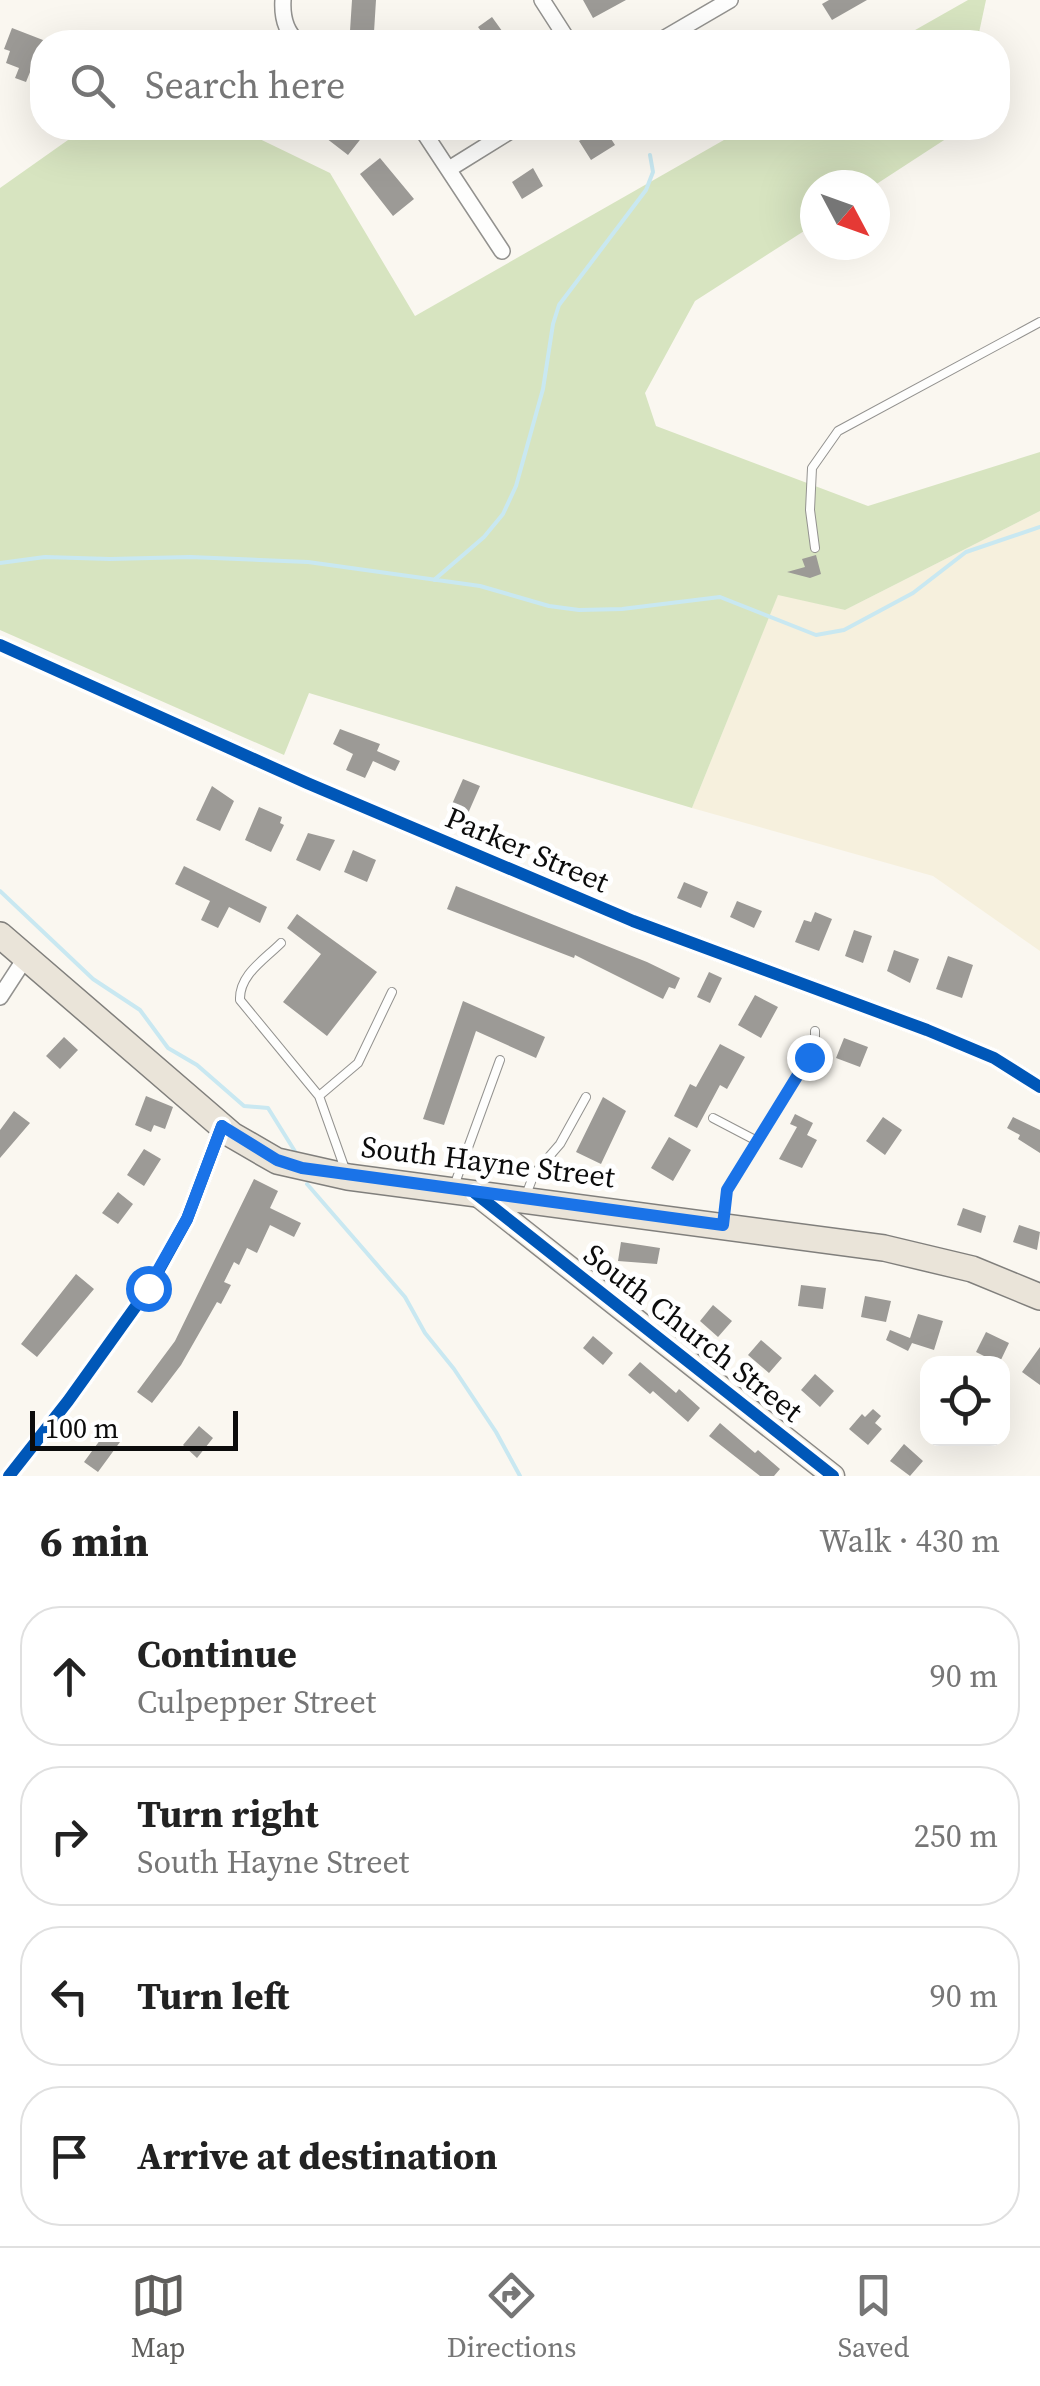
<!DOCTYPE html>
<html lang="en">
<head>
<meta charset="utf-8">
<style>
	:root { --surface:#fff; --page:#f2f2f2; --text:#222; --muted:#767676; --line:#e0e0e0; --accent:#5f5e5c }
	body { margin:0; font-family:"Source Serif 4",serif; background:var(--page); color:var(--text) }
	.controls { position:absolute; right:30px; bottom:30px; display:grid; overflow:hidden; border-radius:20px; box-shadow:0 10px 40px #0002 }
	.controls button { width:90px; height:90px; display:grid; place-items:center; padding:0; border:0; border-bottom:2px solid var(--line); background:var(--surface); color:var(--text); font:50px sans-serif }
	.compass { position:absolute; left:800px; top:170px; width:90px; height:90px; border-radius:50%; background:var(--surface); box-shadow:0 10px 40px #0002; rotate:131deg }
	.scale { position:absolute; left:30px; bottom:25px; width:208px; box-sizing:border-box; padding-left:10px; border:5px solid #0c0c0c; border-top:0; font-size:28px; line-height:35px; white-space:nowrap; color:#0c0c0c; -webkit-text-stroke:8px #fff; paint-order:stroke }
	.stop { position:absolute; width:30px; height:30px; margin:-22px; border:8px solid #1a73e8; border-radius:50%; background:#fff }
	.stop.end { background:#1a73e8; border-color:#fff; box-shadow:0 2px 10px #0008 }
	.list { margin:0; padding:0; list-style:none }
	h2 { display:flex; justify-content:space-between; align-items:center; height:130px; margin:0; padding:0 40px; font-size:42px }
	h2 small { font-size:32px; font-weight:400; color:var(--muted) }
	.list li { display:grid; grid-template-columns:65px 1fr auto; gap:30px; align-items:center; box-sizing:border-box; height:140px; margin:0 20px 20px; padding:0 20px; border:2px solid var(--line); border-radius:40px }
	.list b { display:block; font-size:38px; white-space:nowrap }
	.list p { margin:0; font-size:32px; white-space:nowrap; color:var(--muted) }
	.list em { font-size:32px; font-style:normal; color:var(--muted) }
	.icon { flex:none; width:55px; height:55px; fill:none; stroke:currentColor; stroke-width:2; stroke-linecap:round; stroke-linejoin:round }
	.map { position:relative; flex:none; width:1040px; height:1476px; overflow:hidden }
	.search { position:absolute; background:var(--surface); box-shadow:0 10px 40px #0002; left:30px; right:30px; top:30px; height:110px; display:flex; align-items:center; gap:25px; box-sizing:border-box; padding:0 35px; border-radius:40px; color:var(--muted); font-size:38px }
	.sheet { height:770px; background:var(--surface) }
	nav { display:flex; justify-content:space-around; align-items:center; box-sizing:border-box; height:140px; border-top:2px solid var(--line); background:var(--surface); font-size:28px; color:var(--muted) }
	nav a { display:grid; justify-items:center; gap:5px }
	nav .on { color:var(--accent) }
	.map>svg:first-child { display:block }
	.farmland { fill:#f6f0dd }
	.forest { fill:#d7e4c0 }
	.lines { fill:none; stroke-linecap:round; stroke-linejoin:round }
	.stream { stroke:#c9e8f1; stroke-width:4 }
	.building { fill:#9c9a96 }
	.lane-casing { stroke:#93928f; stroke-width:10 }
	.street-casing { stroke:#93928f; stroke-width:18 }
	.secondary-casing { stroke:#8a8885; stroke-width:25 }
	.primary-casing { stroke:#807f7c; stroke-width:28 }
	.lane { stroke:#fefefd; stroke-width:8 }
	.street { stroke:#fefefd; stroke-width:15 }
	.secondary { stroke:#f4f1e8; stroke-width:22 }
	.primary { stroke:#eae4d9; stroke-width:25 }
	.cycleway-casing { stroke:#fff; stroke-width:19 }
	.cycleway { stroke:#0057b8; stroke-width:12 }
	.route { stroke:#1a73e8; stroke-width:12 }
	.labels { text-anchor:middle; stroke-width:10; stroke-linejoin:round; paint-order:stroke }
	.street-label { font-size:30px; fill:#0c0c0c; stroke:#fff }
</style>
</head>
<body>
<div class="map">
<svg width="1040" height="1476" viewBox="0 0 1040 1476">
	<rect width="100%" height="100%" fill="#faf7f0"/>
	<path class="farmland" d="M1040,511V951L933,876L692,808L778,594L845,610Z"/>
	<path class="forest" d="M968,0H986L977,42H894Z
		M85,128H237L330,173L415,316L745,128H959L958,131L875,185H815V224L695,301L645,393L656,426L868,506L1040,452V511L845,610L778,595L692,808L309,693L284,755L0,630V188Z"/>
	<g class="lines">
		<path class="stream" d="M0,563L45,557L110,559L190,557L308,562L480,586L549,606L579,610L622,609L720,597L816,635L844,630L913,593L966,552L1040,527
			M434,580L484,537L503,514L516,486L543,389L553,324L559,305L646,190L653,172L650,155
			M0,891L93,979L140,1010L168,1048L197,1065L244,1106L268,1108L296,1153
			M307,1184L405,1297L425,1333L454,1369L496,1432L520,1476"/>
	</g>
	<path class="building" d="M352,0H376L374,32L350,31Z
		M583,0H626L593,18Z
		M829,0H867L832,20L822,4Z
		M492,17L510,42H489L478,27Z
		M12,28L43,40L26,82L15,78L19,68L6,63L10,51L4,49Z
		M313,128H352L363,136L348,155Z
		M600,128H604L615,145L591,160L579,141Z
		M380,158L414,199L393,216L360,174Z
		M533,168L543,186L522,199L512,182Z
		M816,555L821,574L810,578L787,572L805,567L802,559Z
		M340,729L380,744L377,751L400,761L395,771L373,761L365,778L346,770L353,754L333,744Z
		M463,779L480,786L466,818L449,811Z
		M212,786L234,801L220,831L196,820Z
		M259,807L282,817L280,823L284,825L271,852L245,840Z
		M308,833L335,840L320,871L296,860Z
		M353,850L376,860L367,882L344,872Z
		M184,866L267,907L260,923L229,907L218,928L201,920L210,901L175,884Z
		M684,882L708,892L701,908L677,898Z
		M456,886L647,962L680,978L675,989L669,987L663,999L575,955L574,958L447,909Z
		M737,901L762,911L754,928L730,917Z
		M815,912L832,919L819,951L795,942L804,920L811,922Z
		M297,914L377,972L327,1036L283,1002L321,954L287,928Z
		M854,930L872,936L863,963L845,956Z
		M894,950L919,959L910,983L887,971Z
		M948,956L973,965L962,998L936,989Z
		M709,972L722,978L710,1003L697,997Z
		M755,995L778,1007L761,1038L738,1025Z
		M463,1001L545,1037L536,1058L476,1031L444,1125L423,1119Z
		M64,1037L78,1050L60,1069L46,1056Z
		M844,1038L868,1047L860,1067L836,1058Z
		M720,1044L745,1057L727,1089L720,1085L697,1128L674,1116L690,1084L696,1087Z
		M146,1096L173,1107L165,1129L154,1125L151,1132L135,1125Z
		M603,1097L626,1111L601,1164L576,1152Z
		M14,1111L30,1123L0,1158V1130Z
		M795,1114L813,1123L807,1135L817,1140L802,1168L779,1159L797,1127L790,1124Z
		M883,1117L902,1130L885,1155L866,1141Z
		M1013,1117L1040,1130V1153L1018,1139L1020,1135L1007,1128Z
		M669,1137L691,1150L673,1181L651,1168Z
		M144,1149L161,1159L144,1186L127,1175Z
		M254,1179L278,1191L270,1208L301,1223L294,1237L270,1225L257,1253L247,1248L239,1265L234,1262L224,1282L231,1285L221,1304L217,1302L181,1365L152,1403L137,1392L175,1341Z
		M118,1192L133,1204L118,1224L102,1213Z
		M963,1208L986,1216L981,1233L957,1225Z
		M1019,1225L1040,1232L1037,1250L1013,1242Z
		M621,1242L660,1248L657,1264L618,1261Z
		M76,1274L94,1289L37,1357L21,1344Z
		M801,1285L826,1288L823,1309L798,1306Z
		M865,1296L891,1301L886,1322L861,1317Z
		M713,1305L732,1321L718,1337L700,1321Z
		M918,1314L943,1321L934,1350L912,1343L908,1351L886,1340L890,1330L910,1338Z
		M986,1332L1009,1343L999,1364H983L986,1357L976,1352Z
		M593,1336L613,1353L603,1365L583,1348Z
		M761,1340L782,1358L769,1373L748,1355Z
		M1040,1347V1385L1022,1372Z
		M640,1362L676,1393L679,1389L700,1408L688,1422L653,1391L650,1394L628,1375Z
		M815,1374L834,1391L820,1407L801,1390Z
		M873,1409L881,1416L875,1423L882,1429L868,1445L849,1429L862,1414L865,1417Z
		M720,1423L755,1453L758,1450L780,1469L774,1476H760L709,1436Z
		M199,1426L213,1438L197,1458L183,1445Z
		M106,1432L120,1442L98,1472L84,1462Z
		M904,1444L923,1461L910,1476L890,1461Z"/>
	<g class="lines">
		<defs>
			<path id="lane" d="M815,548L810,510L812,468L838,431L1040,322
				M281,943C264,960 239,975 240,1000L319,1096
				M713,1118L757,1141
				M346,1172L319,1096L358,1063L392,992
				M454,1186L500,1060
				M526,1195L534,1174L560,1144L586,1097
				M724,1221L727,1190L809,1057L815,1042V1031"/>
			<path id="street" d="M283,0C282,16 286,32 298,42
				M542,0L569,42
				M658,42L730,0
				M421,128L502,251
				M449,169L515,128
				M0,645L307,783L633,921L927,1030L994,1058L1040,1087
				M0,997L26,957
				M9,1476L68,1401L149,1288L187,1219L222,1126"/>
			<path id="secondary" d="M475,1193L833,1476"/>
			<path id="primary" d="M0,935L232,1135L277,1161L348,1177L884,1248L972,1269L1040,1297"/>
		</defs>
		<use href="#lane" class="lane-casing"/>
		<use href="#street" class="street-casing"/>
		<use href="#secondary" class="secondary-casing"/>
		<use href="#primary" class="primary-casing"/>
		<use href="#lane" class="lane"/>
		<use href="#street" class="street"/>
		<use href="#secondary" class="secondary"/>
		<use href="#primary" class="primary"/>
		<defs>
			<path id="cycleway" d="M0,645L307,783L633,921L927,1030L994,1058L1040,1087
				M475,1193L833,1476
				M9,1476L68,1401L149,1288L187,1219L222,1126"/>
		</defs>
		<use href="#cycleway" class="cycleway-casing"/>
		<use href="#cycleway" class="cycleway"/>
	</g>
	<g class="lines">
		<path class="route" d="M148,1288L187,1219L222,1126L277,1160L302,1168L723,1225L727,1190L809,1057"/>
	</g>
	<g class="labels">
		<g class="street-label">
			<text transform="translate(527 850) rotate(23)" y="10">Parker Street</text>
			<text transform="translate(488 1162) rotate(7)" y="10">South Hayne Street</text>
			<text transform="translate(693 1333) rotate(38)" y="10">South Church Street</text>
		</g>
	</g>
</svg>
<div class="controls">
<button><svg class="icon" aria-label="locate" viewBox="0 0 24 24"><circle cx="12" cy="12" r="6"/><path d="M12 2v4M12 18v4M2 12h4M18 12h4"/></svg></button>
</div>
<svg class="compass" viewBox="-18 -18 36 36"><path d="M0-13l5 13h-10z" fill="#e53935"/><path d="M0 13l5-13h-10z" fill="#767676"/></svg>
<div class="scale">100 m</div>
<div class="stop" style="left:148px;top:1288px"></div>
<div class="stop end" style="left:809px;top:1057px"></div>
<div class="search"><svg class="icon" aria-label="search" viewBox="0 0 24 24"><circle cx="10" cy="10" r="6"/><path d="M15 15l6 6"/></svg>Search here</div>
</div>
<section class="sheet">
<h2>6 min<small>Walk · 430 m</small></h2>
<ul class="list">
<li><svg class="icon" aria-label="ahead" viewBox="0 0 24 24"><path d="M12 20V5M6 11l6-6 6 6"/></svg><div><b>Continue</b><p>Culpepper Street</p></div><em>90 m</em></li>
<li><svg class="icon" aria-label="right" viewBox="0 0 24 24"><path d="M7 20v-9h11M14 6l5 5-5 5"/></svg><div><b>Turn right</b><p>South Hayne Street</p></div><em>250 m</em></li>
<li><svg class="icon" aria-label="left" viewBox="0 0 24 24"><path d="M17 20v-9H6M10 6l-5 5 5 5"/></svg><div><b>Turn left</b></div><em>90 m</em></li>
<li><svg class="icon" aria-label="arrive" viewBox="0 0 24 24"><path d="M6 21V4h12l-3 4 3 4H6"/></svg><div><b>Arrive at destination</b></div></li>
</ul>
</section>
<nav>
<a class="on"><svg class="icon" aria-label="map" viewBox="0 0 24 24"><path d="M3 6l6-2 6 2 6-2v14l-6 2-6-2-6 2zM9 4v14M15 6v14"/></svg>Map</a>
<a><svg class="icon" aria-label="directions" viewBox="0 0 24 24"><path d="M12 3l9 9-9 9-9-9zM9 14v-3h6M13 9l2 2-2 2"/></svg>Directions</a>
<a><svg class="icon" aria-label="saved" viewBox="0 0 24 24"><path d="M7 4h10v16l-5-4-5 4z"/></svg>Saved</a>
</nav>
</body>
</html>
